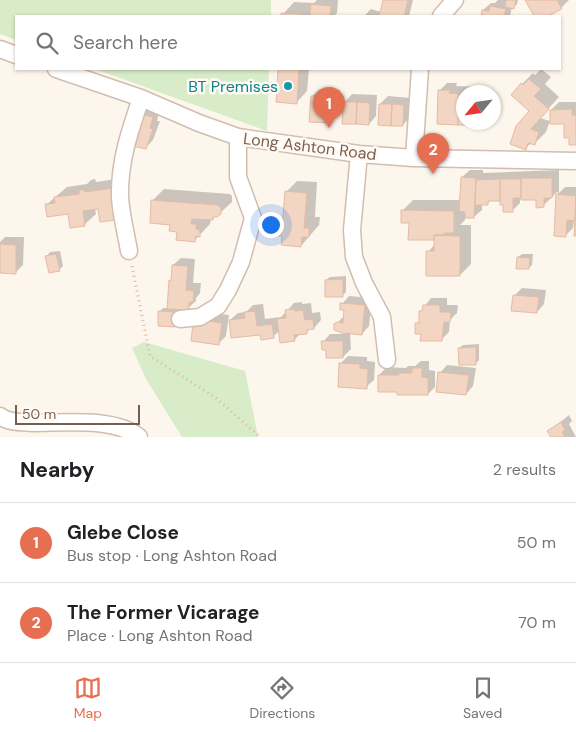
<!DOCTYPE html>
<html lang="en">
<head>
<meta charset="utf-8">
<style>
	:root { --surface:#fff; --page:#f2f2f2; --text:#202124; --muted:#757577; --line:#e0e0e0; --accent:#e76f51 }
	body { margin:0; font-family:"DM Sans",sans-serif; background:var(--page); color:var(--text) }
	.compass { position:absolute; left:456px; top:85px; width:45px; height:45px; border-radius:50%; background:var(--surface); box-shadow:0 1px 4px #0004; rotate:241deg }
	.scale { position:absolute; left:15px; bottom:12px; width:125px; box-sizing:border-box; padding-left:5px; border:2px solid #7a5c4d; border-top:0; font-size:14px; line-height:18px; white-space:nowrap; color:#7a5c4d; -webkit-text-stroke:4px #fffaf3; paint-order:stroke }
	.you { position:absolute; left:270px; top:224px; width:18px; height:18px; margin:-12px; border:4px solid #fff; border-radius:50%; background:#1a73e8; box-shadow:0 0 0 8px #1a73e833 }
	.badge { display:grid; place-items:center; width:32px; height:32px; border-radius:50%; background:var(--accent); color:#fff; font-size:16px; font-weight:700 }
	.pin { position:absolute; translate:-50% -41px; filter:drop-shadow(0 1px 2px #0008) }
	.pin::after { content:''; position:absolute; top:26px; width:18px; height:15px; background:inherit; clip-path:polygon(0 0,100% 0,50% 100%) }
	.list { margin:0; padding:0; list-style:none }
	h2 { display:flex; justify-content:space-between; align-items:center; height:65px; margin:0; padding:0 20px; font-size:21px }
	h2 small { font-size:16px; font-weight:400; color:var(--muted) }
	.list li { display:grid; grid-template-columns:32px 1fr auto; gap:15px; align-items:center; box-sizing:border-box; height:80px; padding:0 20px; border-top:1px solid var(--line) }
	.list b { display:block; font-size:19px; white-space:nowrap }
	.list p { margin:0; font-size:16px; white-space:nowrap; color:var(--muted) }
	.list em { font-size:16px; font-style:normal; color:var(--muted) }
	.icon { flex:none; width:28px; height:28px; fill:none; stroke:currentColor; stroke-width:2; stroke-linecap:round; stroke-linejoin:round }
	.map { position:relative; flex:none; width:576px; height:437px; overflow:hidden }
	.search { position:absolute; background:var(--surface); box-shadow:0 1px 4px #0004; left:15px; right:15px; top:15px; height:55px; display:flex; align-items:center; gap:12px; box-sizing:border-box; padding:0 18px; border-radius:0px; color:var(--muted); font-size:19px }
	.sheet { height:225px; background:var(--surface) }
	nav { display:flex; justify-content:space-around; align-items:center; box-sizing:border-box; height:70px; border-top:1px solid var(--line); background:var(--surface); font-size:14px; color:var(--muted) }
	nav a { display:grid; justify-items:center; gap:2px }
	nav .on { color:var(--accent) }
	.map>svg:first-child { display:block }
	.green { fill:#d8ecc9 }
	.shadow { fill:#0003 }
	.building { fill:#f3d5c3; stroke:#e6bba3 }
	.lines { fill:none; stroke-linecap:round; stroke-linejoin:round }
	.minor-casing { stroke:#d1beb0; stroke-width:19 }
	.path { stroke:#d9b8a5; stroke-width:3; stroke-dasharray:1 4; stroke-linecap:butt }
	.minor { stroke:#fff; stroke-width:16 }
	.culture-dot { fill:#0f9aa8; stroke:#fffaf3; stroke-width:2 }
	.labels { text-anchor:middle; stroke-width:5; stroke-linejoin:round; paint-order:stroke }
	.culture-label { font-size:16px; fill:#0d838f; stroke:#fffaf3; text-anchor:end }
	.street-label { font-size:16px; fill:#7a5c4d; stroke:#fffaf3 }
</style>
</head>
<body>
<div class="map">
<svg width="576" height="437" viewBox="0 0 576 437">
	<rect width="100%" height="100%" fill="#fdf6ec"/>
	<path class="green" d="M0,0H271V16H16V40L0,34Z
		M95,69H269L267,131Z
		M144,342L245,371L258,437H182L146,379L132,348Z"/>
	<path class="shadow" d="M317,0H338L337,13L334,16H282L283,14L294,2L314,3Z
		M384,0H413L409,16H364L371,9L381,12Z
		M498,0H518L517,4L513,8L512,7L510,16H482L483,10L491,3H495Z
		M526,0H569L561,8L546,16H535Z
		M279,69H309L307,91L296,103L278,101Z
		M541,69L551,77L545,84L559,97L540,118L550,121L546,132L535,143L532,142L526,148L531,110L522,84L533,73L535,75Z
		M447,83H457L456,86L484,87V92H464V122H489L486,125L438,123L440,90Z
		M320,89L340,90L339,115L331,122L312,96Z
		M352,94L377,95L376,116L369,124L345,102Z
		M388,96L411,98L410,117L403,125L380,104Z
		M559,102H576V144L565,123L551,110Z
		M150,107L160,109L157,121H160L153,140L145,148L143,115Z
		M470,170H483V173L559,170V193L565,187H576V219H574L573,228L566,235H556L558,191L543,206L537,199L520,196V203L512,211L501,200H491L487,204H482V210L474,217H465V220L460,225H471V264L460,275L428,252L435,244V239L410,222L402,211L413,200H461L462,177Z
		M123,178L99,208H95L96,214L84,225L69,212L46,205L67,187L87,184L91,180L95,179L96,182Z
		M297,181L317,182L315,217H320L319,225L301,246L283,235L278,228L284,222L286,192Z
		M164,189L230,194L232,196V202L220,213L211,219L210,224L195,240L178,231L153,200Z
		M5,237H24L23,265L16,272H0V242Z
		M60,251L63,266L59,270L47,256L50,252Z
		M522,254H533L532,265L529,268L518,257Z
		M181,258L195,259L193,283H201L200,293L196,298V301L188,308H178V322L159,312L163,308H168L170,281L172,278L173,265Z
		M346,276V292L342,296L326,280L330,277Z
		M522,288L546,290L544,304L537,312L514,296Z
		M349,296L372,298L369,326L362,334L350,333L351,349L343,357L323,342L330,334H346L335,329V325L344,316L345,309L342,304Z
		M431,298H447V305H457L458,306L457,313L450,320L449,332L441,340L422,333L416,324L420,320V312Z
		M302,302V304L311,303L312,313L320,312L321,320L314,328H310L307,332L301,333L294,340L280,330L273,337L230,320L238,313L246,312L253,305L263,304L265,319L281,317L294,303Z
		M211,313L229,315L226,336L219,343L195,325Z
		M479,344V360L475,364L459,348L463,345Z
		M348,356L367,357V361L375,362L374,380L366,387L340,364Z
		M421,361H429V370L435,371V387L428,394L379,375L387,367L406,368L408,366H415Z
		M447,365L476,368L473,386L466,394L440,373Z
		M569,415L572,421L569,424L576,437H549L552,435L549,431Z"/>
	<path class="building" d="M383,0H408L404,16H379Z
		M506,0H516L514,9L505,7Z
		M525,0H557L562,9L548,16H534Z
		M311,4L331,6L330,16H310Z
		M490,6L506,9L504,16H481L482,10L489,11Z
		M281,13L302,14V16H281Z
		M278,69H299L297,104L276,102Z
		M529,79L541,89L534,96L549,109L531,129L539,132L535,145L528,143L526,150L510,144L516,126L529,111L511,95L521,83L523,85Z
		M438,90H450L449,93L459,94L458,125L437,124Z
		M459,94H464V122H487V126L458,125Z
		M311,96L333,97L331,123L309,122Z
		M343,102H357L356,124H342Z
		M357,102L370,103L369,125L356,124Z
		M379,104H392L391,126L378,125Z
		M392,104L404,105L403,126H391Z
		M572,109V115H576V145H569V138H564V124H550V110Z
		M141,114L153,117L150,128L153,129L146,149L133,146Z
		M461,177L476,178L474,218H465V212L459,211Z
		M521,178H552V198H544V207L536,208V200H521Z
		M500,179V201H488V205H475L476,180Z
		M500,179H521V198H513V212H503V205H500Z
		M113,188L117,220L100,222L98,209L83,211L85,226L70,228L68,214L47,217L45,204L55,203L54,197L79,194V190H84L85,192Z
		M285,191L307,193L304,228H309V237H302L301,247L281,245L282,236H276L277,227L282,228Z
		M556,194L576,196L575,221L567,220L566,237L554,236Z
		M576,196V236H574Z
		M151,200L218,205L221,208V214L217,217H213V220L192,219L191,224H196V229L200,230V237L196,236L195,242L176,240L177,232L169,231L170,225L150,223Z
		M401,210L454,211V233H444V235H434V240H408L409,223H401Z
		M434,235L460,236V276H426V251H434Z
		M0,244L16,245V274L0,273Z
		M56,254L60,271L49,273L45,256Z
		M517,257L530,258L529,269H516Z
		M172,265L188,266L186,290L194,291L193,302H189V310L167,309L169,280L171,281Z
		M343,279V297H325V280Z
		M513,295L539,297L537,313L511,311Z
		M340,303L365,305L362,335L342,333L334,330V324L337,322L343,323L344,310H340Z
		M423,305H440V312H449L451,314L450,322H444L442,341H420L421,334H415V323H419V311H422Z
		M294,309L295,311L303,310L305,320L313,319L314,329L307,330V334L294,335L295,341L280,343L277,319L286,318L285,310Z
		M158,311L175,312V327L158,326Z
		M255,311L257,326L272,324L274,338L261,340L260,335L231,338L229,320L245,318L244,312Z
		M202,320L222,323L219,345L191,341L193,324L202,325Z
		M321,341H343V358H326V350H322Z
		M476,347V365H459L458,348Z
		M339,363L360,364V368L368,369L367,389L338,387Z
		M412,368H422V377L428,378V395H397V392H378V375H399V373H412Z
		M438,372L469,375L466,395L436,392Z
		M561,422L565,430L562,432L565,437H551L547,431Z"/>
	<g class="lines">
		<defs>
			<path id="minor" d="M441,16L455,0
				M0,49L16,55
				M56,69L141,98L199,123L238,137L359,154L414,158L576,161
				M359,154L352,230L354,257L364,283L382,317L387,360
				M414,158L420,69
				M129,251C126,233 121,215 120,197C119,162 130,130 141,98
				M180,319L200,317L218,306L228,290L241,262L253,218L238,177V137
				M0,416C8,423 24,422 33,423C64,423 114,417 139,437"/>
		</defs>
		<use href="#minor" class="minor-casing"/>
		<path class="path" d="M132,266L150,356L216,398L260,437"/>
		<use href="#minor" class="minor"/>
	</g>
	<circle class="culture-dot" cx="288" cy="86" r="5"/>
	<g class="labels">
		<g class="culture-label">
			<text x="278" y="92">BT Premises</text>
		</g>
		<g class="street-label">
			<text transform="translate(310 146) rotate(7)" y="6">Long Ashton Road</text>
		</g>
	</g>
</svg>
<svg class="compass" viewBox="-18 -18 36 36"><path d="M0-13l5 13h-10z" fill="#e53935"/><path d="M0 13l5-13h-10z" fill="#757577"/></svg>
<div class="scale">50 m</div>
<div class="you"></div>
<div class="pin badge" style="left:329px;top:128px">1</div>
<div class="pin badge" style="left:433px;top:174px">2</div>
<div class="search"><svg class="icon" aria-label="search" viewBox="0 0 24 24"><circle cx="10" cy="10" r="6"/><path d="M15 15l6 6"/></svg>Search here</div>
</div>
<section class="sheet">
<h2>Nearby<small>2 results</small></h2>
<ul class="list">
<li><span class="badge">1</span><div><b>Glebe Close</b><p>Bus stop · Long Ashton Road</p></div><em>50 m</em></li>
<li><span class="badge">2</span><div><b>The Former Vicarage</b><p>Place · Long Ashton Road</p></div><em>70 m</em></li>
</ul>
</section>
<nav>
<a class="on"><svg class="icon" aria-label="map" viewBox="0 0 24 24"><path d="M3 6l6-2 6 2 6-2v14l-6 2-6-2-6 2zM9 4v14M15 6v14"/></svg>Map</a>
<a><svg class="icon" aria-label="directions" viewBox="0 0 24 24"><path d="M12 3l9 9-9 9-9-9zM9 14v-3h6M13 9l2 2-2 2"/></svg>Directions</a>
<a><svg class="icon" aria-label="saved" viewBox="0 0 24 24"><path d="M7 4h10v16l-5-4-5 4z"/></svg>Saved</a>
</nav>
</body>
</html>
